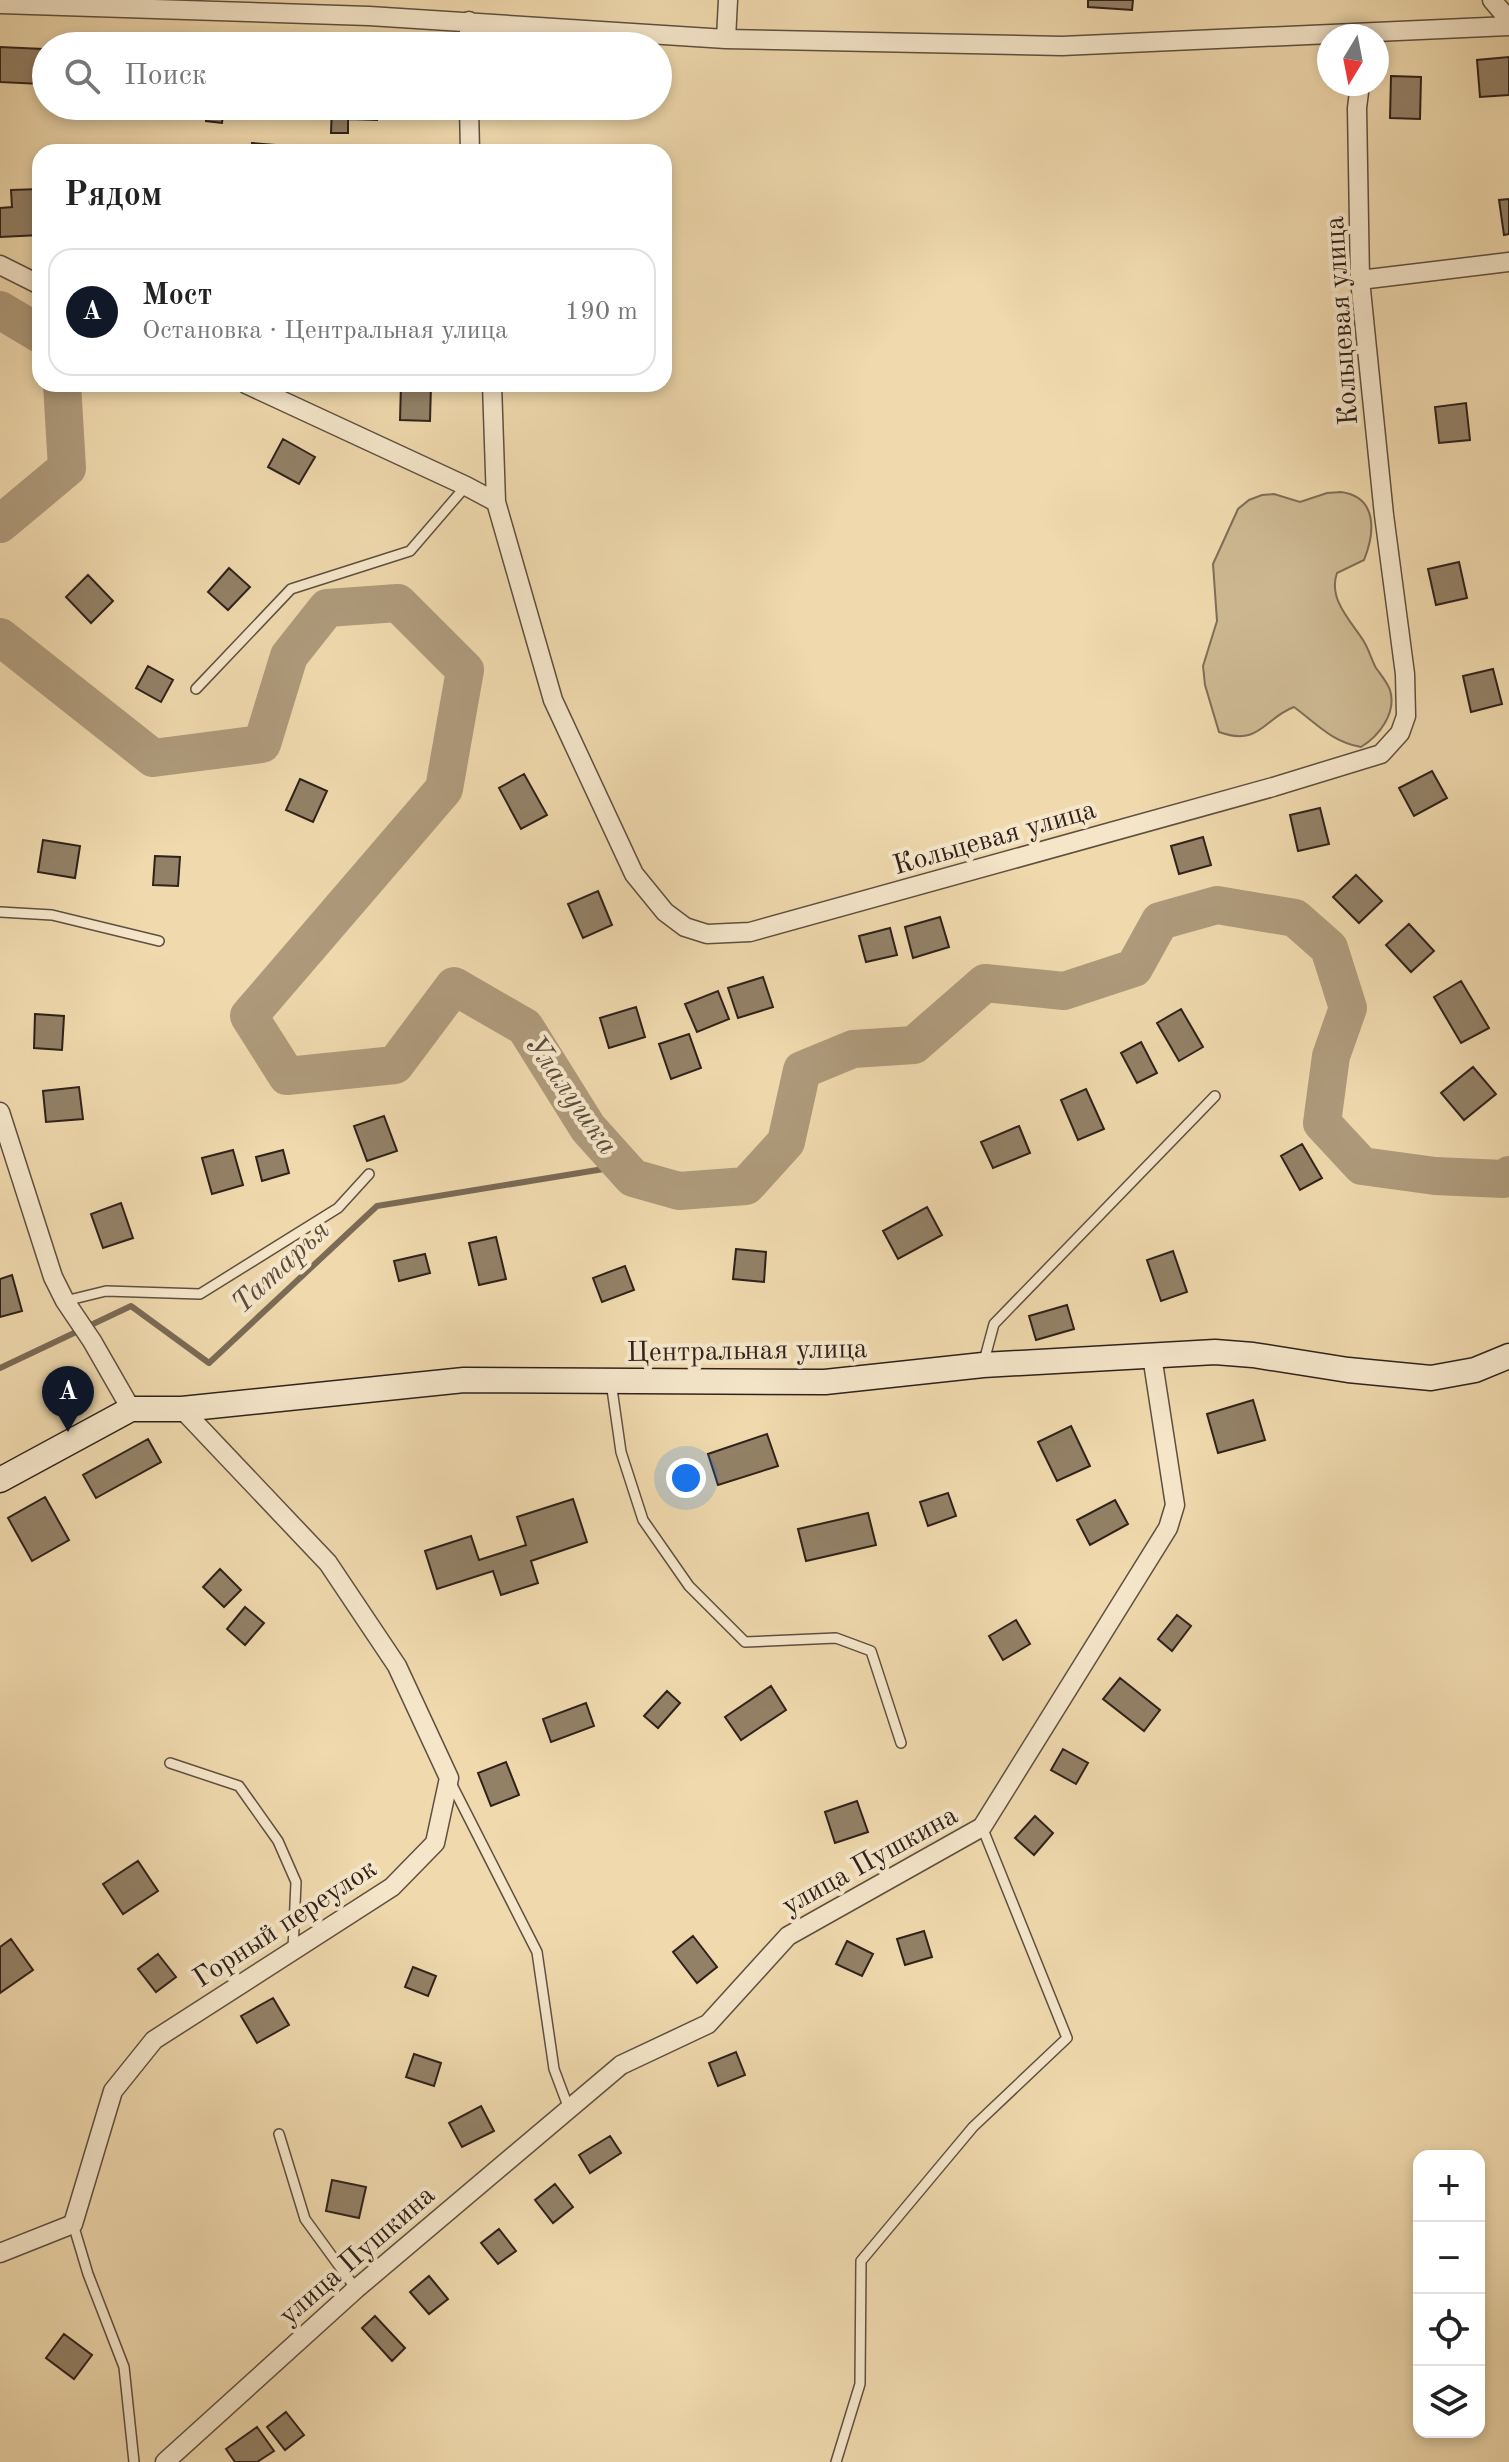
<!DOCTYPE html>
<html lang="ru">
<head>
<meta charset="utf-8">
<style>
	:root { --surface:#fff; --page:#f2f2f2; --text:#222; --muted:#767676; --line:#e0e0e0; --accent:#111827 }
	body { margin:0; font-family:"Old Standard TT",serif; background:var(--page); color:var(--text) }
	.controls { position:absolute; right:24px; bottom:24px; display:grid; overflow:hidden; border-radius:16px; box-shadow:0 4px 12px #0003 }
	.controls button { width:72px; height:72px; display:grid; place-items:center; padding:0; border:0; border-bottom:2px solid var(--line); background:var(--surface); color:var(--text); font:40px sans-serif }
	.compass { position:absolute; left:1317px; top:24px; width:72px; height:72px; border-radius:50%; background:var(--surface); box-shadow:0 4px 12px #0003; rotate:190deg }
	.you { position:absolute; left:686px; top:1478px; width:28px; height:28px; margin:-20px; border:6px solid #fff; border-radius:50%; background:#1a73e8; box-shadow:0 0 0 12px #1a73e833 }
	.badge { display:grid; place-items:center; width:52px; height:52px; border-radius:50%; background:var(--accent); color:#fff; font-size:26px; font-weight:700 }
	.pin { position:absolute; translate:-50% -66px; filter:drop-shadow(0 2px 4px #0008) }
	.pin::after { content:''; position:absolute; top:42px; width:28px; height:24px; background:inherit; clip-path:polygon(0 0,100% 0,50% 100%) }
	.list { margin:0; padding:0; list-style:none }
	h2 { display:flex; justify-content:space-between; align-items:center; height:104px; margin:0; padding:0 32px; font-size:34px }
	h2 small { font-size:26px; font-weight:400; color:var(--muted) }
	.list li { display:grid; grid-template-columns:52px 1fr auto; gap:24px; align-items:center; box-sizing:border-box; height:128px; margin:0 16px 16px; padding:0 16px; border:2px solid var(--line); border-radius:24px }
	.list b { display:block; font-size:30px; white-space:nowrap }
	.list p { margin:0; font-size:26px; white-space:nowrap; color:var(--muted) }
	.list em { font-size:26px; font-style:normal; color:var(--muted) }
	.icon { flex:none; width:44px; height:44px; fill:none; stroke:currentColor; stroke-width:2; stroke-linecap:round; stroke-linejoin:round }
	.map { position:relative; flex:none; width:1509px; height:2462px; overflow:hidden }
	.search { position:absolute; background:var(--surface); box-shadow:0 4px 12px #0003; left:32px; top:32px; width:640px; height:88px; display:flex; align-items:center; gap:20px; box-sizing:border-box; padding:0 28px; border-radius:44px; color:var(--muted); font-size:30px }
	.panel { position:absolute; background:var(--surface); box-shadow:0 4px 12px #0003; left:32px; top:144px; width:640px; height:248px; border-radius:24px }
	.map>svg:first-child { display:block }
	.green { fill:#ceba94; stroke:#7e6e58; stroke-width:2 }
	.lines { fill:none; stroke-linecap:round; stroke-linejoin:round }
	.stream { stroke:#7b6a55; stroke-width:6 }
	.river { stroke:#ae9a7b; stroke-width:38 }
	.building { fill:#938167; stroke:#2f211b; stroke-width:2 }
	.lane-casing { stroke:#5f4f40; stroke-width:12 }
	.street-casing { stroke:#5f4f40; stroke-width:21 }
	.secondary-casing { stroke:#2f211b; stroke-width:27 }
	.lane { stroke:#f5e6ca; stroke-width:9 }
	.street { stroke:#f5e6ca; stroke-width:18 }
	.secondary { stroke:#f5e6ca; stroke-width:24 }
	.labels { text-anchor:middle; stroke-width:8; stroke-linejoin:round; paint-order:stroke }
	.street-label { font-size:28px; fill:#2f211b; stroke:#f5e6ca }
	.water-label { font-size:30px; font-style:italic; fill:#5b4b3d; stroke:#f5e6ca }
</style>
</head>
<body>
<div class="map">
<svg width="1509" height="2462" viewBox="0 0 1509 2462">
	<rect width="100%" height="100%" fill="#efd9ad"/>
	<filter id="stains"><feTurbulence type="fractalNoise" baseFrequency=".0025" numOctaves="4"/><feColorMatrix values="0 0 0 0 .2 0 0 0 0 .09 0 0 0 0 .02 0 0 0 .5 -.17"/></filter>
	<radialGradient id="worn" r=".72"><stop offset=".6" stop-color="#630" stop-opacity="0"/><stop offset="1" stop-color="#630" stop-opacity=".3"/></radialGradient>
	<path class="green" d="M1341,492C1378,497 1375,533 1364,560L1337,573C1328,598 1349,619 1363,640C1369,649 1371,659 1376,668C1381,675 1387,682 1390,690C1397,713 1379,736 1361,747C1332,742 1317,724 1294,707C1264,718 1260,747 1219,732L1205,685L1203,666L1217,621L1213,564L1238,509L1249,500L1262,495L1274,494L1300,502L1327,493Z"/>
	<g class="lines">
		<path class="stream" d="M0,1368L131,1306L209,1363L377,1206L622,1166"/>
		<path class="river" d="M0,310L40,334
			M0,524L67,468L62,384
			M0,637L153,758L262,744L289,656L327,608L398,603L465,670L444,789L249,1016L287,1076L395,1065L454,986L525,1027L588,1128L633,1178L679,1191L746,1186L786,1142L802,1070L853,1049L914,1045L985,983L1064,991L1134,968L1160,921L1217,905L1295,918L1329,948L1348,1008L1331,1056L1322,1123L1362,1166L1435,1176L1504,1179L1509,1175"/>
	</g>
	<path class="building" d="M1088,0H1133L1132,10L1088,7Z
		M0,47L43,49L41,84L0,82Z
		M1509,57V95L1480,97L1477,60Z
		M1391,76L1421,77L1420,119L1390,118Z
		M207,106H224L222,123L206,121Z
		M332,106H377V120L348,119V133H331Z
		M252,143L287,146L286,152H251Z
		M40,189V235L0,237V208L12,207L11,190Z
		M1509,199V234L1504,235L1499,200Z
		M401,384H431L430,421L400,420Z
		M1466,403L1470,440L1439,443L1435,407Z
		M283,439L315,457L299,484L268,467Z
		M1459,562L1467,598L1436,605L1428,569Z
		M229,568L250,587L228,610L208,592Z
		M88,575L113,601L91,623L66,597Z
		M148,666L173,680L161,702L136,688Z
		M1493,669L1502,704L1471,712L1463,676Z
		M1432,771L1447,798L1414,816L1399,788Z
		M524,774L547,815L521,829L499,788Z
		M300,779L327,791L313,822L286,810Z
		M1320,808L1329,844L1298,851L1290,815Z
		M1203,837L1211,865L1179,874L1171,846Z
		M43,840L80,846L75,878L38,872Z
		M155,856L180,857L178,886L153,885Z
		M1356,875L1382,901L1359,923L1333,897Z
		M598,891L612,925L583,938L568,904Z
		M940,917L949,947L913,958L905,927Z
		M1409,924L1434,951L1411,972L1386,945Z
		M890,928L897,955L866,962L859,936Z
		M763,977L773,1007L738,1018L728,988Z
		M1461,981L1489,1028L1461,1043L1434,997Z
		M718,991L729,1019L697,1032L685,1004Z
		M636,1007L645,1037L609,1048L600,1018Z
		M1181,1009L1203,1047L1179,1061L1157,1023Z
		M35,1014L64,1016L62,1050L34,1048Z
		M689,1034L701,1068L671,1079L659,1044Z
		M1141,1042L1157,1073L1137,1083L1121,1053Z
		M1473,1067L1496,1094L1464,1120L1441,1093Z
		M79,1087L83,1119L46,1122L43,1091Z
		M1086,1089L1104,1129L1078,1140L1061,1100Z
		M384,1116L397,1151L367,1161L354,1126Z
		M1019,1126L1030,1153L993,1168L981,1142Z
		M1302,1144L1322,1178L1300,1190L1281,1156Z
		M233,1150L243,1185L212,1194L202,1158Z
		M283,1150L289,1173L262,1181L256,1157Z
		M121,1203L133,1238L103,1248L91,1214Z
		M927,1207L942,1235L898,1259L883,1231Z
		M496,1237L506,1279L479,1285L469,1243Z
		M736,1249L766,1252L764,1282L733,1279Z
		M1173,1251L1187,1292L1161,1301L1147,1260Z
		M425,1254L430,1273L399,1281L394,1261Z
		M625,1266L634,1290L602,1302L593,1278Z
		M12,1275L22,1311L0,1317V1279Z
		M1067,1305L1074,1329L1036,1340L1029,1316Z
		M1253,1400L1265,1440L1218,1453L1207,1414Z
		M1071,1426L1090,1466L1057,1481L1038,1442Z
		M767,1434L778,1466L718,1485L708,1454Z
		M148,1439L161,1462L96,1498L83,1475Z
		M948,1493L956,1516L928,1526L920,1502Z
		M45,1497L69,1540L32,1561L8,1518Z
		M573,1499L587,1542L531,1561L538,1583L501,1595L493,1571L437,1589L425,1551L471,1536L479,1560L526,1545L517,1517Z
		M1115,1500L1128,1524L1090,1545L1077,1520Z
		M868,1513L876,1545L806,1561L798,1529Z
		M220,1569L241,1590L224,1607L203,1587Z
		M245,1607L264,1623L245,1645L227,1629Z
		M1177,1615L1191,1626L1172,1651L1158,1639Z
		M1016,1620L1030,1644L1003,1660L989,1636Z
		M1120,1678L1160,1710L1144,1731L1103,1699Z
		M771,1686L786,1710L741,1740L725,1717Z
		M667,1691L680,1703L658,1728L644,1716Z
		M586,1703L594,1726L551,1742L543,1719Z
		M1063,1749L1088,1763L1076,1784L1051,1770Z
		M506,1762L519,1795L491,1806L478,1773Z
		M857,1801L868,1832L835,1843L825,1812Z
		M1035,1816L1053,1833L1034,1855L1015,1838Z
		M138,1861L158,1891L123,1914L103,1884Z
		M924,1931L932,1957L905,1965L897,1939Z
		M693,1936L717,1967L697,1983L673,1952Z
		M11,1939L33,1970L0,1993V1947Z
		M847,1941L873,1954L862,1976L836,1964Z
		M158,1954L176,1977L156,1992L138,1969Z
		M413,1967L436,1976L428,1996L405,1987Z
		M273,1998L289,2025L257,2043L241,2016Z
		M736,2052L745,2075L718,2086L709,2063Z
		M414,2054L441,2063L434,2086L406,2077Z
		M481,2106L494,2131L462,2147L449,2123Z
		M610,2136L621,2153L590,2173L579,2155Z
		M332,2180L366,2187L359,2218L326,2211Z
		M555,2184L573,2207L553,2223L535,2200Z
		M499,2229L516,2251L498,2264L481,2243Z
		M429,2276L448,2299L429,2314L410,2292Z
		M375,2316L405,2348L392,2361L362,2328Z
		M64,2334L92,2355L74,2379L46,2358Z
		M286,2412L304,2435L285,2450L267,2427Z
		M257,2427L274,2451L257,2462H235L226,2449Z"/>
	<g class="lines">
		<defs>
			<path id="lane" d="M196,689L291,589L410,551L466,486
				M0,912L52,915L159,941
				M65,1301L106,1291L200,1294L338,1208L369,1174
				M984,1361L994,1324L1215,1096
				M611,1382L621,1452L643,1520L689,1586L745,1642L836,1638L871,1651L901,1743
				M170,1763L239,1786L278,1841L296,1882L293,1949
				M450,1781L537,1952L554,2069L569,2109
				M279,2134L305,2219L356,2289
				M73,2224L88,2274L124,2367L134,2462
				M836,2462L860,2384L861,2261L973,2127L1067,2038L982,1827"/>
			<path id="street" d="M1492,0L1509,20
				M0,4L369,16L726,39L1062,46L1509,26
				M469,21V46
				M726,39L728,0
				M469,106L470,152
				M0,265L40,285
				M1360,280L1509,262
				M246,384L466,486L496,502L553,700L634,874L665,912L685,927L707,934L750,932L1273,787L1381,754L1400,733L1406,716L1405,674L1384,515L1360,280L1357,108L1360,84
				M492,384L496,502
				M0,1112L53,1277L65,1301L92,1341L131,1409
				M0,2253L73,2224L113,2091L154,2040L392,1887L435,1843L449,1778L397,1666L328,1563L182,1409
				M165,2462L356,2289L621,2065L708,2024L788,1936L982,1827L1168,1528L1175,1505L1152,1356"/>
			<path id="secondary" d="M0,1480L131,1409H182L464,1380L825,1382L983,1365L1215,1352L1253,1355L1348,1370L1431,1378L1475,1370L1509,1356"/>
		</defs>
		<use href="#lane" class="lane-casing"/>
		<use href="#street" class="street-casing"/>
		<use href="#secondary" class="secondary-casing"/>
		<use href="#lane" class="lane"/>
		<use href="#street" class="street"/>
		<use href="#secondary" class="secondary"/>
	</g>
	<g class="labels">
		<g class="street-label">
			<text transform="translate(1340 321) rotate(-94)" y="10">Кольцевая улица</text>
			<text transform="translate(994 836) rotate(-16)" y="10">Кольцевая улица</text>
			<text transform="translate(747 1349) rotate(-1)" y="10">Центральная улица</text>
			<text transform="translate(869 1859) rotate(-29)" y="10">улица Пушкина</text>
			<text transform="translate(284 1922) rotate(-33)" y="10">Горный переулок</text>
			<text transform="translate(356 2254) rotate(-41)" y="10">улица Пушкина</text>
		</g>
		<g class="water-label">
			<text transform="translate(572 1094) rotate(55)" y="10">Улалушка</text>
			<text transform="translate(280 1266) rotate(-43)" y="10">Татарья</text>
		</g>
	</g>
	<rect width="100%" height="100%" filter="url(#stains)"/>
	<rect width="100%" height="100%" fill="url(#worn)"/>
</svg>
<div class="controls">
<button>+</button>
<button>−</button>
<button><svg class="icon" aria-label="locate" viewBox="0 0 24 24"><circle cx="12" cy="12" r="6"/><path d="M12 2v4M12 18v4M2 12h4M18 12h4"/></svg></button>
<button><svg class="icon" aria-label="layers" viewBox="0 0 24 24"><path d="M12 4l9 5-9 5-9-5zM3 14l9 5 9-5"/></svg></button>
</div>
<svg class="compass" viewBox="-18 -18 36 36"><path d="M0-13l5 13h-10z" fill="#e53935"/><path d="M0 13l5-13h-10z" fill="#767676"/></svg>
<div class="you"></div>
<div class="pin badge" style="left:68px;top:1432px">A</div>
<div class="search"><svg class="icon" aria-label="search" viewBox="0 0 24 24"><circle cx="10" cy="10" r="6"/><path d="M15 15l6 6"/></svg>Поиск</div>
<section class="panel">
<h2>Рядом<small></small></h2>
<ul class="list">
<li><span class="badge">A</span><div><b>Мост</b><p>Остановка · Центральная улица</p></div><em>190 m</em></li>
</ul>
</section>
</div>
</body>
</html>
